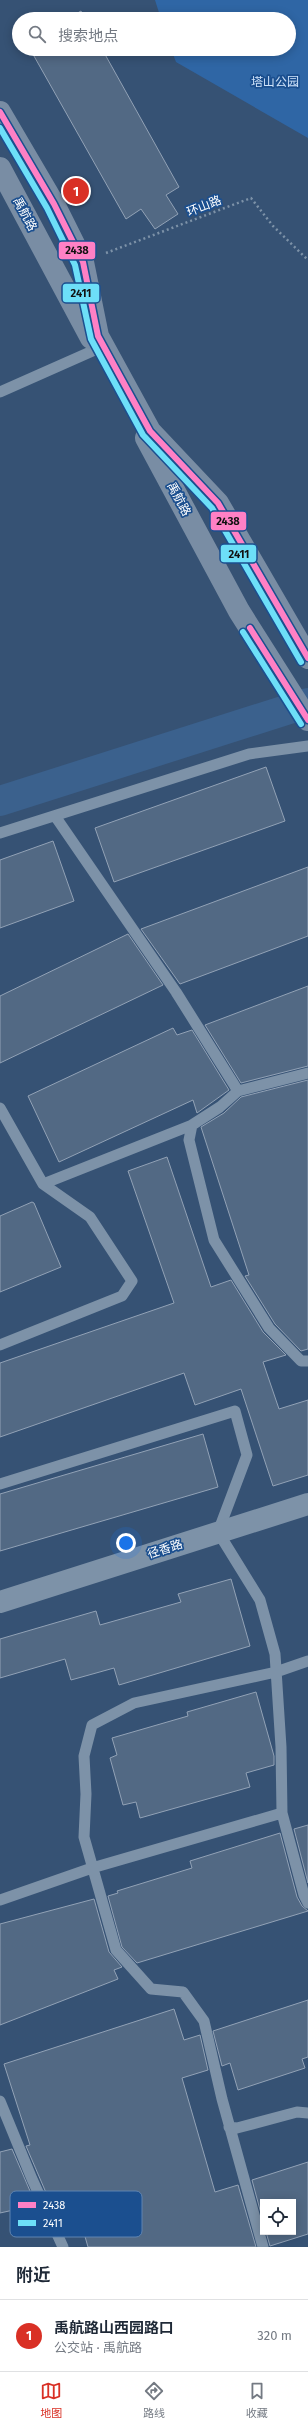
<!DOCTYPE html>
<html lang="zh">
<head>
<meta charset="utf-8">
<style>
	:root { --surface:#fff; --page:#f2f2f3; --text:#1f2937; --muted:#747a83; --line:#e0e1e3; --accent:#d93025 }
	body { margin:0; font-family:"Fira Sans","Noto Sans SC",sans-serif; background:var(--page); color:var(--text) }
	.controls { position:absolute; right:12px; bottom:12px; display:grid; overflow:hidden; border-radius:0px; box-shadow:0 2px 10px #0003 }
	.controls button { width:36px; height:36px; display:grid; place-items:center; padding:0; border:0; border-bottom:1px solid var(--line); background:var(--surface); color:var(--text); font:20px sans-serif }
	.you { position:absolute; left:126px; top:1543px; width:14px; height:14px; margin:-10px; border:3px solid #fff; border-radius:50%; background:#1a73e8; box-shadow:0 0 0 6px #1a73e833 }
	.badge { display:grid; place-items:center; width:26px; height:26px; border-radius:50%; background:var(--accent); color:#fff; font-size:13px; font-weight:700 }
	.pin { position:absolute; translate:-50% -50%; border:2px solid #fff; box-shadow:0 1px 4px #0006 }
	.list { margin:0; padding:0; list-style:none }
	h2 { display:flex; justify-content:space-between; align-items:center; height:52px; margin:0; padding:0 16px; font-size:17px }
	h2 small { font-size:13px; font-weight:400; color:var(--muted) }
	.list li { display:grid; grid-template-columns:26px 1fr auto; gap:12px; align-items:center; box-sizing:border-box; height:72px; padding:0 16px; border-top:1px solid var(--line) }
	.list b { display:block; font-size:15px; white-space:nowrap }
	.list p { margin:0; font-size:13px; white-space:nowrap; color:var(--muted) }
	.list em { font-size:13px; font-style:normal; color:var(--muted) }
	.icon { flex:none; width:22px; height:22px; fill:none; stroke:currentColor; stroke-width:2; stroke-linecap:round; stroke-linejoin:round }
	.map { position:relative; flex:none; width:308px; height:2247px; overflow:hidden }
	.search { position:absolute; background:var(--surface); box-shadow:0 2px 10px #0003; left:12px; right:12px; top:12px; height:44px; display:flex; align-items:center; gap:10px; box-sizing:border-box; padding:0 14px; border-radius:22px; color:var(--muted); font-size:15px }
	.sheet { height:124px; background:var(--surface) }
	nav { display:flex; justify-content:space-around; align-items:center; box-sizing:border-box; height:56px; border-top:1px solid var(--line); background:var(--surface); font-size:11px; color:var(--muted) }
	nav a { display:grid; justify-items:center; gap:2px }
	nav .on { color:var(--accent) }
	.map>svg:first-child { display:block }
	.green { fill:#2f66a5 }
	.lines { fill:none; stroke-linecap:round; stroke-linejoin:round }
	.canal { stroke:#3b618d; stroke-width:30 }
	.building { fill:#526984; stroke:#92a2b6 }
	.path { stroke:#7d92a8; stroke-width:2.5; stroke-dasharray:2 3; stroke-linecap:butt }
	.lane { stroke:#7d92a8; stroke-width:11 }
	.street { stroke:#7d92a8; stroke-width:22 }
	.secondary { stroke:#798da4; stroke-width:22 }
	.bus-1-casing { stroke:#1b4f8f; stroke-width:9 }
	.bus-2-casing { stroke:#1b4f8f; stroke-width:9 }
	.bus-1 { stroke:#ff80c5; stroke-width:6 }
	.bus-2 { stroke:#6ddff8; stroke-width:6 }
	.labels { text-anchor:middle; stroke-width:3.5; stroke-linejoin:round; paint-order:stroke }
	.park-label { font-size:12px; fill:#cfe3fa; stroke:#1b4f8f }
	.street-label { font-size:12px; fill:#fff; stroke:#1b4f8f }
	.key { fill:#1b4f8f; stroke:#5f84b1; stroke-width:1 }
	.key-label { font-size:11px; fill:#fff }
	.line-badge { stroke:#1b4f8f; stroke-width:1.5 }
	.pale-badge-label { font-size:11px; text-anchor:middle; font-weight:bold; fill:#111 }
</style>
</head>
<body>
<div class="map">
<svg width="308" height="2247" viewBox="0 0 308 2247">
	<rect width="100%" height="100%" fill="#365274"/>
	<path class="green" d="M155,0H308V138L176,62L171,49H289V19H161Z"/>
	<g class="lines">
		<path class="canal" d="M0,801L308,703"/>
	</g>
	<path class="building" d="M81,11L85,19H67Z
		M30,49H102L179,187L166,195L178,214L155,229L141,209L126,219Z
		M266,767L285,821L114,882L95,828Z
		M53,841L74,901L0,928V860Z
		M308,867V936L180,984L141,929Z
		M128,934L163,985L0,1063V996Z
		M308,986V1066L241,1083L205,1025Z
		M173,1028L177,1035L192,1030L229,1090L197,1113L193,1100L59,1162L28,1096Z
		M308,1080V1349L301,1351L275,1324L245,1276L249,1275L201,1127L224,1113L241,1097Z
		M167,1157L211,1287L231,1280L263,1332L286,1355L263,1362L279,1409L308,1400V1475L273,1486L241,1389L195,1405L184,1373L0,1437V1363L174,1303L128,1171Z
		M32,1202L34,1203L61,1267L0,1292V1216Z
		M203,1434L218,1487L0,1551V1494Z
		M231,1579L250,1646L119,1685L114,1668L71,1680L65,1659L0,1678V1639L96,1611L100,1625L181,1602L178,1594Z
		M256,1692L274,1756V1765L246,1773L250,1787L140,1818L136,1802L123,1805L110,1758L117,1755L112,1738L188,1716L187,1712Z
		M308,1825V1883L294,1829Z
		M280,1833L297,1897L302,1906L308,1911L137,1963L122,1947L108,1896L118,1893L117,1891L192,1868L190,1861Z
		M94,1899L109,1952L122,1967L114,1970L118,1979L0,2025V1924Z
		M308,2000V2057L302,2059L305,2068L238,2090L230,2063L222,2066L213,2031Z
		M174,2009L184,2040L200,2035L208,2070L182,2078L215,2192L238,2185L256,2247H88L80,2219L61,2225L54,2201L50,2202L26,2146L30,2145L4,2064Z
		M12,2149L36,2205L0,2213V2152Z
		M308,2162V2234L270,2246L266,2232H293V2202H263V2221L252,2180Z"/>
	<g class="lines">
		<path class="path" d="M106,253L251,198L273,226L308,260"/>
		<path class="lane" d="M0,392L97,349
			M55,816L176,992L238,1091L220,1107L192,1125L189,1140L214,1240L269,1328L301,1361H308
			M0,833L249,754L308,746
			M238,1091L308,1073
			M0,1108L43,1184L90,1217L132,1281L122,1296L0,1345
			M43,1184L192,1125
			M0,1484L235,1411L247,1455L218,1532L260,1600L275,1654L281,1747L282,1813L304,1895L308,1903
			M0,1900L92,1868L282,1813
			M0,2101L32,2179L63,2247
			M229,2127L237,2128L297,2112L308,2113
			M263,2247L222,2099L204,2021L183,1992L151,1989L116,1950L84,1837L86,1794L84,1756L92,1725L134,1703L276,1672L308,1661"/>
		<path class="street" d="M0,1602L308,1504"/>
		<path class="secondary" d="M0,112L54,204L83,262L98,336L150,431L218,503L308,658
			M0,168L91,338
			M146,438L239,611L308,720"/>
		<defs>
			<path id="bus-1" d="M0,112L54,204L83,262L98,336L150,431L218,503L308,658
				M250,628L308,720"/>
			<path id="bus-2" d="M0,128L47,208L75,265L91,339L143,435L212,508L301,662
				M243,632L301,724"/>
		</defs>
		<use href="#bus-1" class="bus-1-casing"/>
		<use href="#bus-2" class="bus-2-casing"/>
		<use href="#bus-1" class="bus-1"/>
		<use href="#bus-2" class="bus-2"/>
	</g>
	<g class="labels">
		<g class="park-label">
			<text x="275" y="86">塔山公园</text>
		</g>
		<g class="street-label">
			<text transform="translate(204 206) rotate(-21)" y="4">环山路</text>
			<text transform="translate(25 214) rotate(62)" y="4">禹航路</text>
			<text transform="translate(179 499) rotate(62)" y="4">禹航路</text>
			<text transform="translate(165 1549) rotate(-18)" y="4">径香路</text>
		</g>
	</g>
	<rect x="10" y="2191" width="132" height="46" rx="6" class="key"/>
	<rect x="18" y="2202" width="18" height="6" fill="#ff80c5"/>
	<rect x="18" y="2220" width="18" height="6" fill="#6ddff8"/>
	<g class="key-label">
		<text x="43" y="2209">2438</text>
		<text x="43" y="2227">2411</text>
	</g>
	<g class="line-badge">
		<rect x="58" y="241" width="38" height="19" rx="4" fill="#ff80c5"/>
		<rect x="62" y="283" width="38" height="20" rx="4" fill="#6ddff8"/>
		<rect x="210" y="511" width="37" height="20" rx="4" fill="#ff80c5"/>
		<rect x="220" y="544" width="37" height="19" rx="4" fill="#6ddff8"/>
	</g>
	<g class="pale-badge-label">
		<text x="77" y="254">2438</text>
		<text x="81" y="297">2411</text>
		<text x="228" y="525">2438</text>
		<text x="239" y="558">2411</text>
	</g>
</svg>
<div class="controls">
<button><svg class="icon" aria-label="locate" viewBox="0 0 24 24"><circle cx="12" cy="12" r="6"/><path d="M12 2v4M12 18v4M2 12h4M18 12h4"/></svg></button>
</div>
<div class="you"></div>
<div class="pin badge" style="left:76px;top:191px">1</div>
<div class="search"><svg class="icon" aria-label="search" viewBox="0 0 24 24"><circle cx="10" cy="10" r="6"/><path d="M15 15l6 6"/></svg>搜索地点</div>
</div>
<section class="sheet">
<h2>附近<small></small></h2>
<ul class="list">
<li><span class="badge">1</span><div><b>禹航路山西园路口</b><p>公交站 · 禹航路</p></div><em>320 m</em></li>
</ul>
</section>
<nav>
<a class="on"><svg class="icon" aria-label="map" viewBox="0 0 24 24"><path d="M3 6l6-2 6 2 6-2v14l-6 2-6-2-6 2zM9 4v14M15 6v14"/></svg>地图</a>
<a><svg class="icon" aria-label="directions" viewBox="0 0 24 24"><path d="M12 3l9 9-9 9-9-9zM9 14v-3h6M13 9l2 2-2 2"/></svg>路线</a>
<a><svg class="icon" aria-label="saved" viewBox="0 0 24 24"><path d="M7 4h10v16l-5-4-5 4z"/></svg>收藏</a>
</nav>
</body>
</html>
